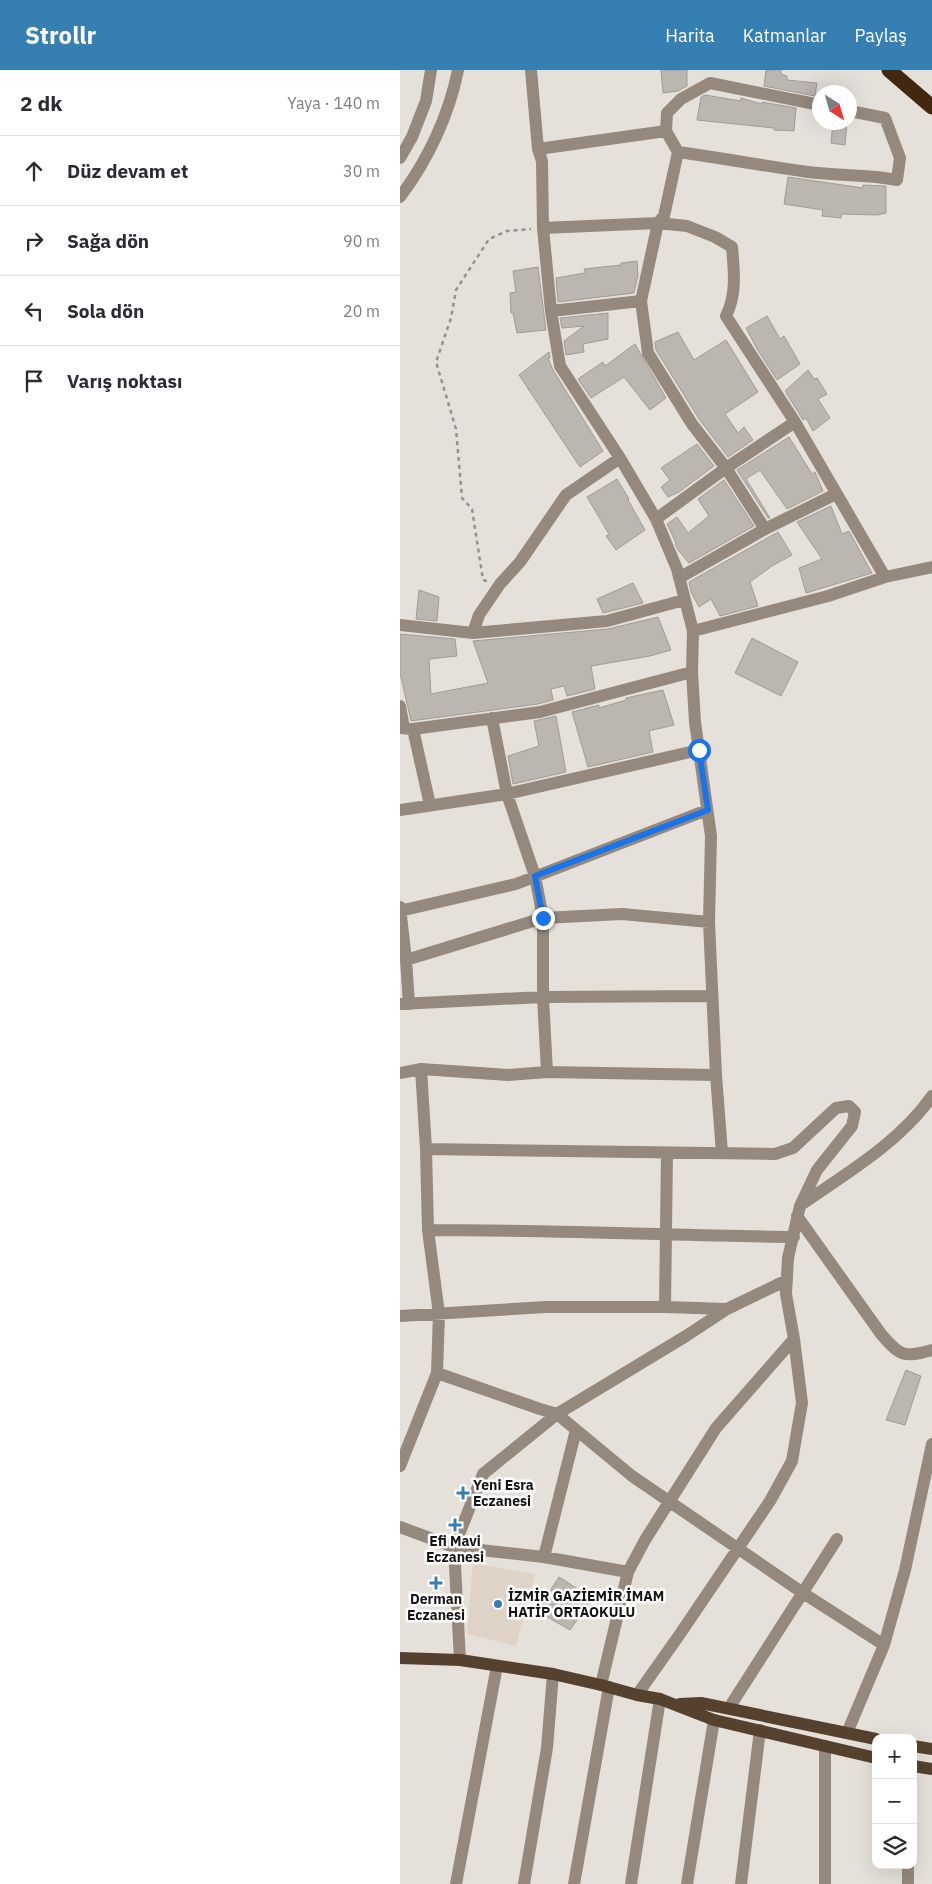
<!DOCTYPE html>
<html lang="tr">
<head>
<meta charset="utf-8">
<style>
	:root { --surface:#fff; --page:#f7f7f7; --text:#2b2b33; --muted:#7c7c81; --line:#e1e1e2; --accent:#357fb3 }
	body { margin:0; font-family:"IBM Plex Sans",sans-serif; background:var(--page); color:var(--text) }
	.controls { position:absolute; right:15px; bottom:15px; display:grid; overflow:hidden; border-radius:10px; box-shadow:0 5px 20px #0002 }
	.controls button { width:45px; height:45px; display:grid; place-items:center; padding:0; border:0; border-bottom:1px solid var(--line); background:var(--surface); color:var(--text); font:25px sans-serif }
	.compass { position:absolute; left:412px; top:15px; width:45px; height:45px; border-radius:50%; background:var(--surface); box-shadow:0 5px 20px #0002; rotate:143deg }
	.stop { position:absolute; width:15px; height:15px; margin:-11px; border:4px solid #1a73e8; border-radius:50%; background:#fff }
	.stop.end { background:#1a73e8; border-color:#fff; box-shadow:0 1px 5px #0008 }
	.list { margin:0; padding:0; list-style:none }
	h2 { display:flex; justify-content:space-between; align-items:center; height:65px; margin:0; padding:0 20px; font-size:21px }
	h2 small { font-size:16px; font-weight:400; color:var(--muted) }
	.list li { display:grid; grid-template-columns:32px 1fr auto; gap:15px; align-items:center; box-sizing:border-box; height:70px; padding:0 20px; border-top:1px solid var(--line) }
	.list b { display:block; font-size:19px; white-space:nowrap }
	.list em { font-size:16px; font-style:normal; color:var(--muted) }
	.icon { flex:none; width:28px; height:28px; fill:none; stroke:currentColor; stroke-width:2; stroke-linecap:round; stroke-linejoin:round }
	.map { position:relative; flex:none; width:532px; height:1814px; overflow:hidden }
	header { display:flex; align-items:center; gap:30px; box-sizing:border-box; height:70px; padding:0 25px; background:var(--accent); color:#fff }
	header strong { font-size:24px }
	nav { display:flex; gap:28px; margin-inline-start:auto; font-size:18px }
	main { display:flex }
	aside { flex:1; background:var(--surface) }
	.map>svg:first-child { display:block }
	.built { fill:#dfd3c8 }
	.building { fill:#bcb6b1; stroke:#a19b96 }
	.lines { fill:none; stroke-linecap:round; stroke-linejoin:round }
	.path { stroke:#96918d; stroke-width:2.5; stroke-dasharray:4 4; stroke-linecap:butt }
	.minor { stroke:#95887d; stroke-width:12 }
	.major { stroke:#56412e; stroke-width:12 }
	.highway { stroke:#402811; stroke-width:15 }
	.route { stroke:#1a73e8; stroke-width:6 }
	.poi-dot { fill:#357fb3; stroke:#fff; stroke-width:2 }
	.labels { text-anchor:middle; stroke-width:5; stroke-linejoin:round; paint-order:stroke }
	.poi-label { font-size:14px; font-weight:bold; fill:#161412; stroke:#fff; text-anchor:start }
</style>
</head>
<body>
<header>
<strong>Strollr</strong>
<nav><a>Harita</a><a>Katmanlar</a><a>Paylaş</a></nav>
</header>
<main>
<aside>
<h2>2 dk<small>Yaya · 140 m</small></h2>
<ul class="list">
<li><svg class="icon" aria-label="ahead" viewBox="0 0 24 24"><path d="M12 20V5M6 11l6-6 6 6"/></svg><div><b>Düz devam et</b></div><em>30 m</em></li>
<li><svg class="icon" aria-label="right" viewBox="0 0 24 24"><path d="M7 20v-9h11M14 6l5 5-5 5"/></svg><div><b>Sağa dön</b></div><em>90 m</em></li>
<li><svg class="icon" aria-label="left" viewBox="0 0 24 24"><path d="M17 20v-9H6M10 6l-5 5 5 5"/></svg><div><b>Sola dön</b></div><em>20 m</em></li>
<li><svg class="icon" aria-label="arrive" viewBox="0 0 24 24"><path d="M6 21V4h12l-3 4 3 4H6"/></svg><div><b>Varış noktası</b></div></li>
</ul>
</aside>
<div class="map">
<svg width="532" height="1814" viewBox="0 0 532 1814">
	<rect width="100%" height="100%" fill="#e6e0da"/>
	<path class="built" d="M73,1493L135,1504L116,1576L67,1564Z"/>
	<path class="building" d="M261,0H287V16L278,21L263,23Z
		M366,0H381V4L387,6V10L417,13L415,26L364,16Z
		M305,25L341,31V28L362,34V32L396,38L394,61L374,60V58L297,50L301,27Z
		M433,52H447L445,75L431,73Z
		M388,107L463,118V115L486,116V143L477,145L441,144V148L422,146L423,140L384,134Z
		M237,191L238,205L234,223L158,232L156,208L185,203L184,199L221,195V193Z
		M138,197L146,260L117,263L113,243H111L110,223L116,222L113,201Z
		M208,243V269L183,274L184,282L166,285L164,271L184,256L162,258L160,248Z
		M367,246L380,269L384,266L400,294L377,310L357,279L346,258Z
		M278,262L294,290L326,270L358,322L325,344L338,363L344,357L353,370L328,387L299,349L256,280L255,272Z
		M235,274L266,328L250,340L224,307L191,328L178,309L203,292L205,296Z
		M149,282L150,288H148L153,300L203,381L180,397L119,305Z
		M408,300L414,309L417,308L427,324L418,329L430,348L413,361L406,348L403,350L385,321Z
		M389,367L412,404L415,402L423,421L387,439L360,400L346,409L370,448H368L337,400Z
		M297,374L314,396L279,422L268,427L261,417L270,410L261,398Z
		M217,409L229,429L228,430L245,460L216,480L206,466L209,464L187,427Z
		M324,410L354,456L289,493L278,480L275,474L276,473L267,454L277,447L288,463L309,446L298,429Z
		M431,436L442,464L449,461L472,503L406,523L399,498L422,489L397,452Z
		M378,462L392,485L372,496L350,512L358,536L320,546L311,529L299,537L291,522L289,512Z
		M233,513L243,533L203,543L197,529Z
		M19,520L39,527L37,551L16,549Z
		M258,547L271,580L250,586L191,596L195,619L167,626L164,616L151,619L153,630L138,634L11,651L0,603V564L55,569L57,586L29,589L31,624L88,613L73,571L208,559Z
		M352,568L398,592L381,626L335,603Z
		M263,620L274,655L249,661L253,682L188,697L172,642L199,635V638L226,630V628Z
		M156,646L166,702L113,714L108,686L139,676L134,651Z
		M506,1300L521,1306L505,1355L486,1350Z
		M159,1507L192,1528L170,1560L137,1541Z"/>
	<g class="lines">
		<path class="path" d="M87,511L83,510L72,439L62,428L56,359L36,292L51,248L56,220L89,169L107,161L131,159"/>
		<path class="minor" d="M131,0L138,79L142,91L143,158L151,241L160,296L220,388L256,449L277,499L293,561L292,602L295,652L311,766L309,852L316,1005L322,1083
			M266,61L267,43L281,29L310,13L420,35
			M138,79L266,61L278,82
			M0,88L12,67L26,31L31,0
			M0,127C28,90 49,45 58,0
			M143,158L258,153L287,156L315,167L332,177C334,201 337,224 326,246L395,352L485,507
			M151,241L241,231
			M256,449L326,398L395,352
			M365,459L326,398L292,354L248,283L241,231L258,153L264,146L278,82C321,88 365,96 408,102C438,106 468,104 497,110L500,88L485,48L450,41
			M279,508L365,459L436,424
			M0,555L73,563L207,551L284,530
			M293,561L428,526L485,507L532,497
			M73,563L79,545L100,514L120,492L166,425L220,388
			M0,636L4,658
			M92,648L107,724L135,806L143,848V927L147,1002
			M0,658L13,659L140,642L292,602
			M13,659L30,735
			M0,740L107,724L299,680
			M0,837L6,890
			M0,841L116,814L307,740
			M0,934L143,927L312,926
			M9,934L6,890L143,848L222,844L309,852
			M0,1003L21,999L108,1005L147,1002L316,1005
			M26,1079L375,1084L393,1078L436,1038L449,1036L455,1042L452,1056L417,1100L400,1136L388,1188L386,1224L394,1269L402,1333L392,1391L370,1431L280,1564L237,1625
			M402,1134C447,1103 500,1072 532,1026
			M397,1146L481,1264C500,1286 503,1288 532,1280
			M28,1160C150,1160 272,1165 394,1167
			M265,1237L267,1083
			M0,1246L146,1237H265L327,1239
			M37,1303L140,1339L157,1344L232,1406L403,1523L484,1575
			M0,1396L37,1303L39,1244L28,1160L26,1079L21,999
			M0,1457L54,1477L144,1487L228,1502
			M144,1487L176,1360
			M60,1590L54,1477L83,1404L157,1344L286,1266L327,1239L387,1210
			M201,1615L228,1502L245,1470L316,1358L394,1269
			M329,1638L437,1469
			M447,1663L484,1575L505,1500L532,1374
			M425,1678V1814
			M56,1814L97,1596
			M124,1814L147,1678L153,1604
			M174,1814L209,1617
			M231,1814L260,1629
			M287,1814L314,1650
			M341,1814L360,1660
			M508,1814V1795"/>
		<path class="major" d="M0,1588L60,1590L153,1604L201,1615L237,1625L260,1629L314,1650L476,1688
			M280,1634L301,1633L476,1669
			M513,1676L532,1679
			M513,1696L532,1699"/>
		<path class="highway" d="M489,0L532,37"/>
	</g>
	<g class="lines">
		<path class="route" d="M143,848L135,806L308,740L299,680"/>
	</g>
	<g class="poi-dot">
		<path d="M60.5 1415.5h5v5h5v5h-5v5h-5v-5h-5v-5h5z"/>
		<path d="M52.5 1447.5h5v5h5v5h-5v5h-5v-5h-5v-5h5z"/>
		<path d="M33.5 1505.5h5v5h5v5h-5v5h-5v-5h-5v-5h5z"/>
		<circle cx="98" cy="1534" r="5"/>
	</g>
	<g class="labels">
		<g class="poi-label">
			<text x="73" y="1420">Yeni Esra<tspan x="73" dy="16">Eczanesi</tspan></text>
			<text x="55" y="1476" text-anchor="middle">Efi Mavi<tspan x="55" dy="16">Eczanesi</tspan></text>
			<text x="108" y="1531">İZMİR GAZİEMİR İMAM<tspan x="108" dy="16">HATİP ORTAOKULU</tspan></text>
			<text x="36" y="1534" text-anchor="middle">Derman<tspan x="36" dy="16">Eczanesi</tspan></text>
		</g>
	</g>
</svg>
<div class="controls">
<button>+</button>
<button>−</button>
<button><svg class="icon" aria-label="layers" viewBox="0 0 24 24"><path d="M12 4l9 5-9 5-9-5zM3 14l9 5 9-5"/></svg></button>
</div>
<svg class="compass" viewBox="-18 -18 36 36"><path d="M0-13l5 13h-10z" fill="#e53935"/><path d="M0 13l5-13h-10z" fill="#7c7c81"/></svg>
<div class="stop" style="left:299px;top:680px"></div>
<div class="stop end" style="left:143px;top:848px"></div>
</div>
</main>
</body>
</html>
